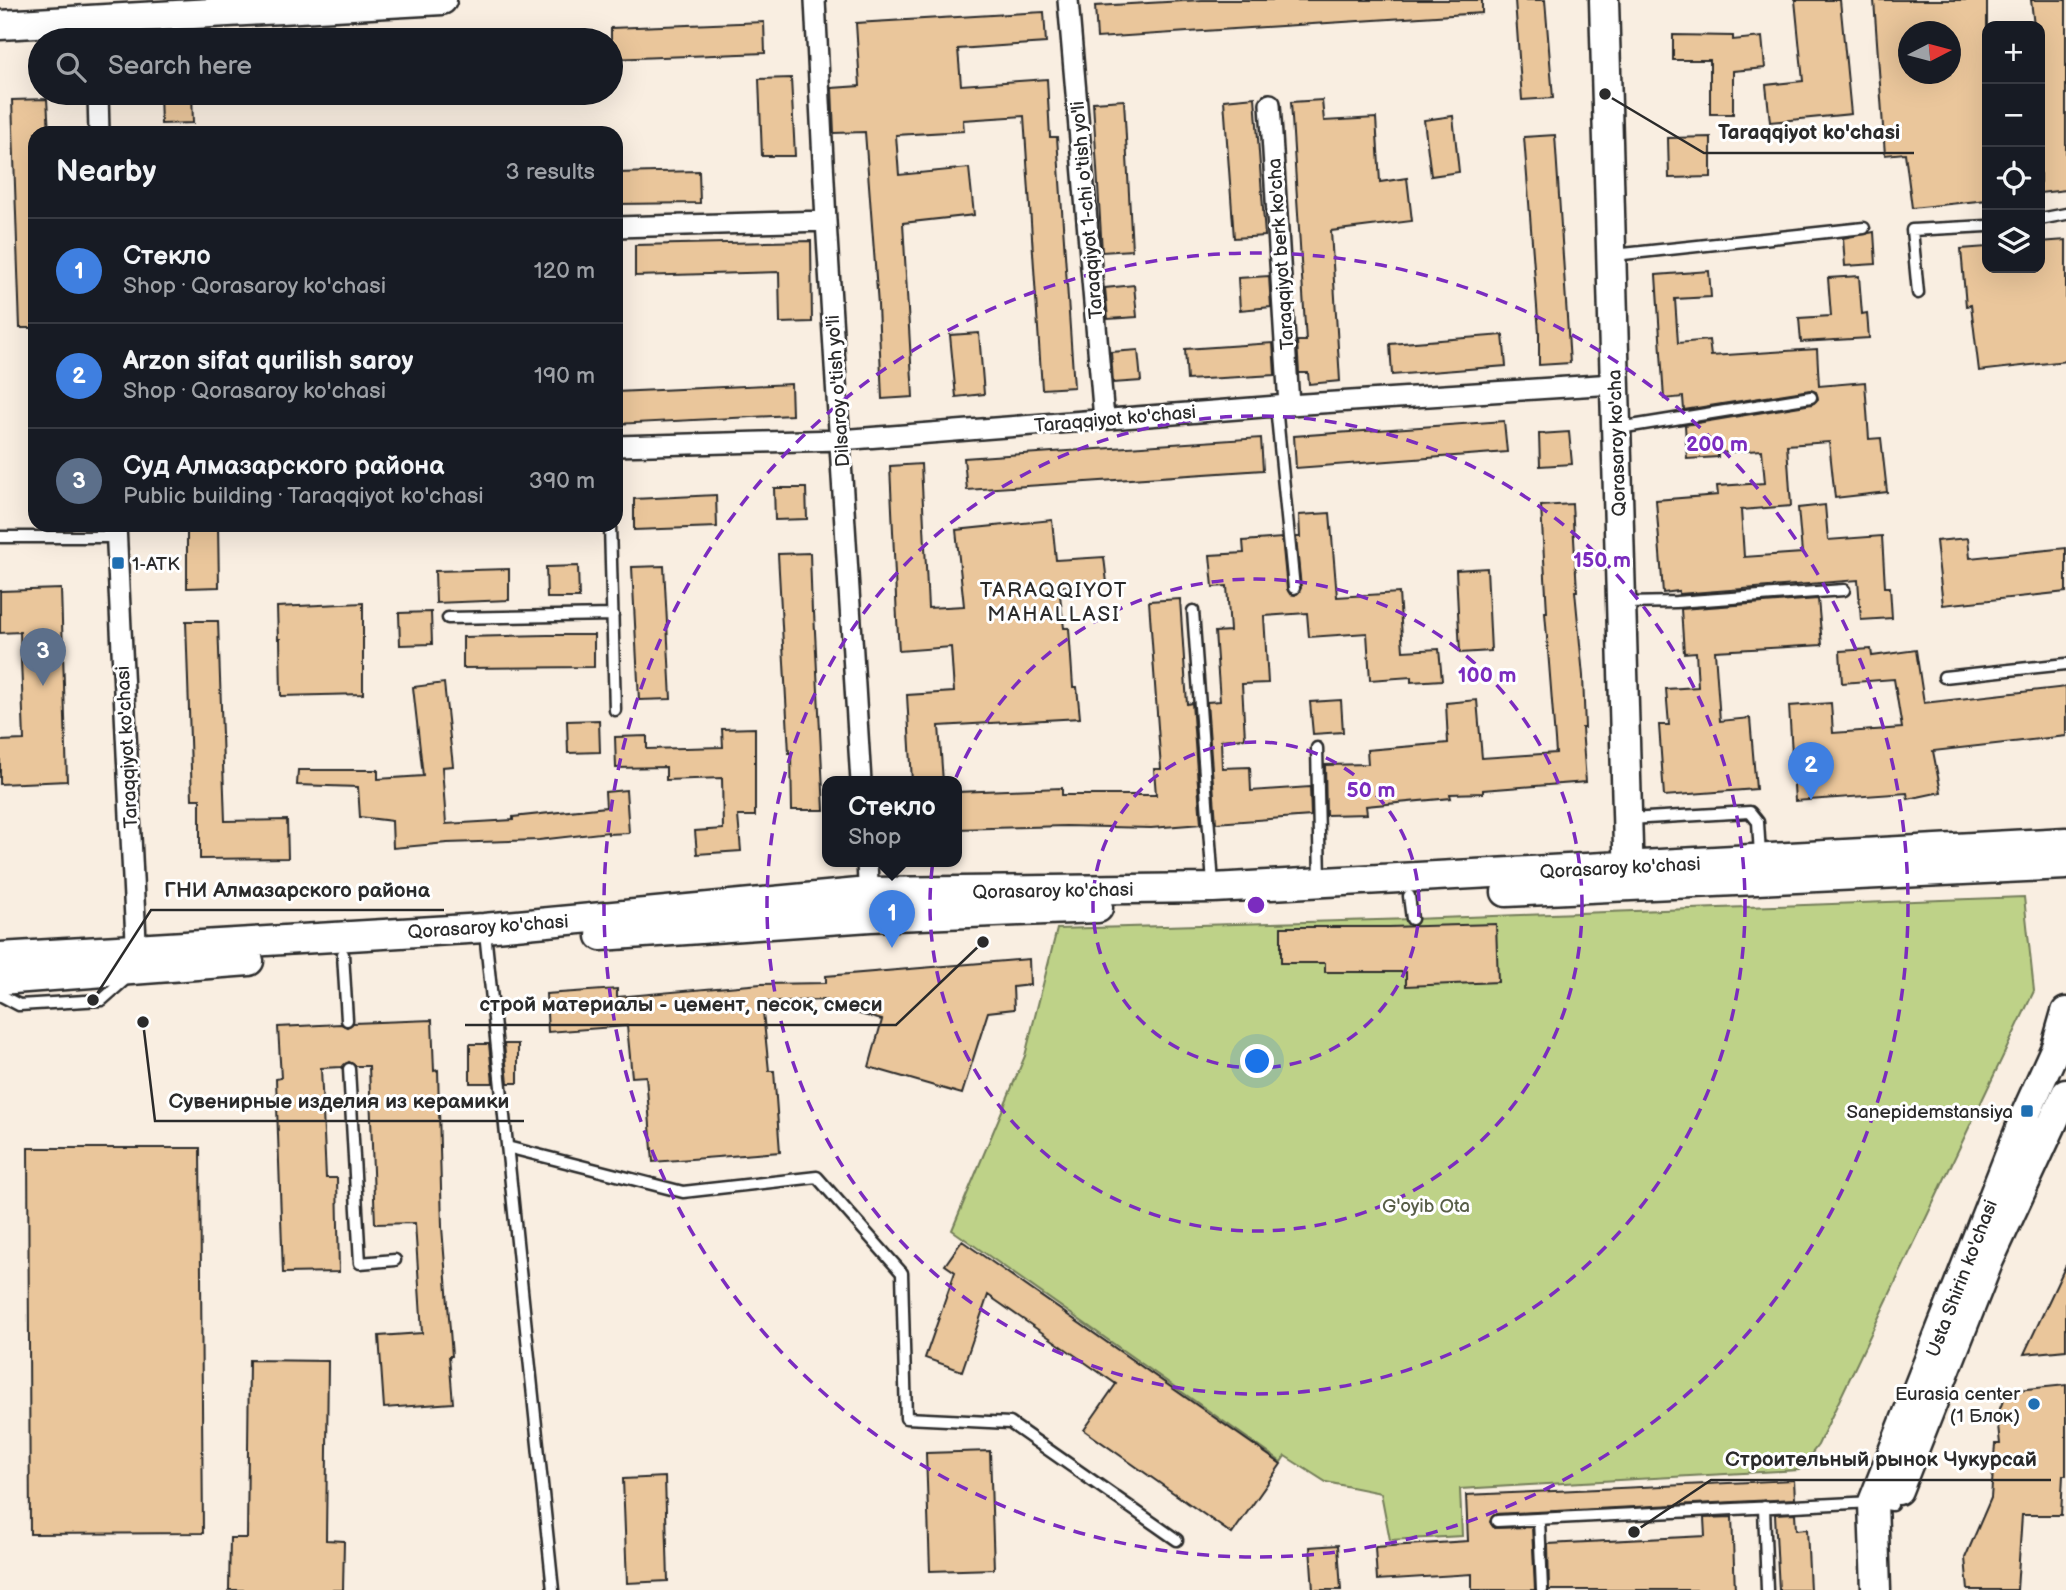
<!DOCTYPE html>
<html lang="en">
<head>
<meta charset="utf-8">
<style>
	:root { --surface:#171b24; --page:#242831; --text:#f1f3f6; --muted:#9ea1a6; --line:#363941; --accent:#1f6fb2 }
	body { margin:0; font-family:"Balsamiq Sans",sans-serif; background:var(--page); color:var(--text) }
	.controls { position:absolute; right:21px; top:21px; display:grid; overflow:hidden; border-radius:14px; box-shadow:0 7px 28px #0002 }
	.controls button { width:63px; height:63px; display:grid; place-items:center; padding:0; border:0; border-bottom:2px solid var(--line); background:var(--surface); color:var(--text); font:35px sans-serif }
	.compass { position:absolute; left:1898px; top:21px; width:63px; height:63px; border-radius:50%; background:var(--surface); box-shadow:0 7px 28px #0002; rotate:84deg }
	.you { position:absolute; left:1258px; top:1062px; width:24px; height:24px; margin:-18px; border:5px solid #fff; border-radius:50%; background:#1a73e8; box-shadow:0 0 0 10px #1a73e833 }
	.badge { display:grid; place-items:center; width:46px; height:46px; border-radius:50%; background:var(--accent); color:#fff; font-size:23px; font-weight:700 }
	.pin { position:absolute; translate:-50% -58px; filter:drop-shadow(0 2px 4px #0008) }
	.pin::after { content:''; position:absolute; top:37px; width:24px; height:21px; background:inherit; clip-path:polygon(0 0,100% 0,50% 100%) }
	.popup { position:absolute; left:822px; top:776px; width:140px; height:91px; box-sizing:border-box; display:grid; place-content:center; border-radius:14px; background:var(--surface); filter:drop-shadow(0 2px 5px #0005); font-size:23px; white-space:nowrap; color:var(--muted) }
	.popup b { font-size:26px; color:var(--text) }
	.popup::after { content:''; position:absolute; left:50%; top:100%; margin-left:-14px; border:14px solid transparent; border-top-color:var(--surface) }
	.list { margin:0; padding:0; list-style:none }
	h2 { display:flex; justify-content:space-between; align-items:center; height:91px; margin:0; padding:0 28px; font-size:30px }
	h2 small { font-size:23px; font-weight:400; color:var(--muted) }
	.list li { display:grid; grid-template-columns:46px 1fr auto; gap:21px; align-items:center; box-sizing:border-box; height:105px; padding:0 28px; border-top:2px solid var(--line) }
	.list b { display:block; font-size:26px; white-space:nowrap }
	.list p { margin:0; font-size:23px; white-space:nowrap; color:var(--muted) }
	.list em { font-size:23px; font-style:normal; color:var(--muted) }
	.icon { flex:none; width:38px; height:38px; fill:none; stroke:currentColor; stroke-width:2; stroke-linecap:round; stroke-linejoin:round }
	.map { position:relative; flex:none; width:2066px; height:1590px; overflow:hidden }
	.search { position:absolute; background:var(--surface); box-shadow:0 7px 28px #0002; left:28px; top:28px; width:595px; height:77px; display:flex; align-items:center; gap:18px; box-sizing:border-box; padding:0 24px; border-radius:38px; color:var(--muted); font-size:26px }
	.panel { position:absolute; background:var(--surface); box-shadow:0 7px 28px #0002; left:28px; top:126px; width:595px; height:406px; border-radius:21px }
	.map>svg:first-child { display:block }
	.green { fill:#bed288; stroke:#747e5a; stroke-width:2 }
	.building { fill:#eac69b; stroke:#2b2b2b; stroke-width:2; fill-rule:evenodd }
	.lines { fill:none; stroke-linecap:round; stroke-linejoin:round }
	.lane-casing { stroke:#2b2b2b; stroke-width:15 }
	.street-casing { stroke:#2b2b2b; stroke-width:24 }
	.secondary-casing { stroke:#2b2b2b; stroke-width:33 }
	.lane { stroke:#fff; stroke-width:10 }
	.street { stroke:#fff; stroke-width:19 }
	.secondary { stroke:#fff; stroke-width:28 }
	.ring { fill:none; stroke:#7b2cbf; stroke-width:3.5; stroke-dasharray:12 9 }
	.poi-dot { fill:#1f6fb2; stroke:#fff; stroke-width:2.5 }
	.labels { text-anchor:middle; stroke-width:6; stroke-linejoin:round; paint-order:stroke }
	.street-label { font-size:19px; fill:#2b2b2b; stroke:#fff }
	.poi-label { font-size:19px; fill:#2b2b2b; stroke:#fff; text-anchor:end }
	.park-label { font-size:19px; fill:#575d47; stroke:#fff }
	.neighbourhood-label { font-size:21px; letter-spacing:2px; fill:#2b2b2b; stroke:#fff }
	.centre { fill:#7b2cbf; stroke:#fff; stroke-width:3.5 }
	.ring-label { font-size:21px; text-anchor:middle; font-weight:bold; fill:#7b2cbf; stroke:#fff; stroke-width:6; stroke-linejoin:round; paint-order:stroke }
	.leader { fill:none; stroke:#2b2b2b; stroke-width:2.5 }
	.callout-dot { fill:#2b2b2b; stroke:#fff; stroke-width:2.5 }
	.callout-label { font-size:21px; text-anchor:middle; font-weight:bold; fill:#2b2b2b; stroke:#fff; stroke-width:6; stroke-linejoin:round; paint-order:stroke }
</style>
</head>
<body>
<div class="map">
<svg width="2066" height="1590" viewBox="0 0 2066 1590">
	<rect width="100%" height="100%" fill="#f9eee1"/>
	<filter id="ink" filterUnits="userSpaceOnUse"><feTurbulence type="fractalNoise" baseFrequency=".0143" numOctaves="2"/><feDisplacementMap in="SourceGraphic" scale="14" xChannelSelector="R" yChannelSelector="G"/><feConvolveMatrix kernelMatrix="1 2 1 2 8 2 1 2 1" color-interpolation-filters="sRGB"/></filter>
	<g filter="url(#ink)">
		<path class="green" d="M2024,897L2034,991L1818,1445L1799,1470L1460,1489L1462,1536L1390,1540L1381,1493L1326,1482L1285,1456L1281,1462L952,1230L1025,1056L1057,929L1412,919Z"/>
		<path class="building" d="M1202,0H1482V13L1097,38L1095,6Z
			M1515,0H1545L1553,98L1522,100Z
			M1795,0H1840L1851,114L1770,122L1766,85L1803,81Z
			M1874,0H1987V200L1912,208L1905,153L1885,155ZM1908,32H1950V74H1908Z
			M2031,0H2066V190L2040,193V94H2042L2040,26H2034Z
			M1044,12L1046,43L958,49L961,85L1047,79L1050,137H1057L1074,387L1042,389L1024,116L963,120L964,131L896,135L899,175L969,168L974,215L903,223L913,397L882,399L878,305L865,132L834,133L832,88L860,86L856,23Z
			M764,22L765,53L611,59V28Z
			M1673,35L1733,36V40L1762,37L1765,68L1733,71V114H1710V60H1673Z
			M791,78L795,156H762L759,79Z
			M160,93H192L193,123L161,124Z
			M1255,97L1265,236L1234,238L1224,100Z
			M47,99L49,133H35V328H20L12,100Z
			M1124,100L1132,250L1102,252L1093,102Z
			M1322,100L1324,121L1376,118L1380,182L1407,178L1412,221L1331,231L1340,381L1309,384L1308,373H1299L1297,341H1306L1291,102Z
			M1453,116L1459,172L1431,176L1424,120Z
			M1555,135L1570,363L1539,365V333L1524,137Z
			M1711,137V177L1669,178L1668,138Z
			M699,171L700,203L616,204V173Z
			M1874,232L1876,264L1845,266L1843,238Z
			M2066,240V361L1979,371L1971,305L1966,306L1961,249L1987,247V268H2040V242Z
			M811,241L812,322L780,323L779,272L635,276V245Z
			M1709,271L1711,297L1675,299L1678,343L1709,340L1711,356L1817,349L1819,386L1865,382L1869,439L1881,438L1887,492L1835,498L1829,442L1787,445L1791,506L1741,510L1744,557L1802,553L1798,508L1825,505L1828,540L1882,536L1885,587H1890L1892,618L1861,620L1858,580L1679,594V591L1663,593L1656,500L1718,495L1717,486L1765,483L1762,450L1718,453V457L1687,459L1685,425L1812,404L1818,399L1816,392L1810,390L1684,410L1683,397L1664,399L1656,275Z
			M1269,276L1271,307L1240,310L1238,278Z
			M1859,276L1862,314L1867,313L1869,338L1801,342L1799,318L1831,316L1828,278Z
			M1134,285L1137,317L1108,319L1105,288Z
			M979,333L984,394L956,397L950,335Z
			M1503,335L1506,366L1392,375L1390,344Z
			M1273,343L1275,375L1187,380L1185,349Z
			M1138,350L1141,381L1113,383L1111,352Z
			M791,384L792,415L616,424V392Z
			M1504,421L1507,452L1296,468L1294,436Z
			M1569,432L1572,464L1540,466L1539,434Z
			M1261,438L1263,470L967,490L964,458Z
			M921,464L928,608L964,606L956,530L1052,520L1056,560L1104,557L1107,583L1059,587L1064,628H1069L1073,687H1077L1080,718L939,726L943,782H912L907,695L954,692L951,647L899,651L897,619L890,466Z
			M774,488H806L807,519L775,520Z
			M716,495L717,527L634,530V499Z
			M1572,504L1577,591H1575L1583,676L1585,728H1582L1586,782L1483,790V793L1450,794L1451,798L1366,806L1367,814L1326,815L1325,765L1368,764L1367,750L1448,743L1446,703L1477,700L1482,758L1556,753L1545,612H1547L1541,506Z
			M1330,513L1337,597L1399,593L1403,651L1439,649L1442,680L1411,682V677L1370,680L1367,633L1309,637L1307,613L1264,616L1268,683L1242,684L1245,738L1221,740L1222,768L1250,767L1251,791L1310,787L1311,816L1216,823L1207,702L1220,701L1215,632L1230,631L1227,586L1213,587L1210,555L1244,553L1243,541L1282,538L1287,589L1290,594L1295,595L1301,588L1296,537H1300L1299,515Z
			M187,525H218L219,587L187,588Z
			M1968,538L1970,558L2066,548V592L1943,605L1936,541Z
			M810,553L812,612H814L824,810H792L791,753H789L778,554Z
			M578,566L579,598H547L546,567Z
			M664,566L671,699L639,700L632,567Z
			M1487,568L1491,651L1460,653L1456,570Z
			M509,569V600L436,603L435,571Z
			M61,589L67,781L0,784V741L24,740L20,632L0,633V591Z
			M1180,599L1187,704L1192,703L1201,824L1151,828L1066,826L957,829V792L1062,788V795H1156L1154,769H1161L1149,601Z
			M1818,599L1822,645L1715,651L1720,721L1750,718L1756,789L1664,796L1659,725H1669L1666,689L1698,687L1696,652L1684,653L1681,609Z
			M363,603V694L281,696L280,639H278L277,607Z
			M431,612L432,644L400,645L399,613Z
			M186,621H218L225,821L287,820L288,858L200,859V799H192Z
			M547,635H594V667L463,668V637Z
			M1871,649L1872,656L1916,650L1924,703L2066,687V736L1933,751L1941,792L1908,799L1907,793L1795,801L1789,706L1831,703L1833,733L1902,728L1894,679L1842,683L1840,651Z
			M444,683L453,766L442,767L446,824L513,820V817L606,807L605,792L626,790L629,833L608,834V832L539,840L447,843L393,848L392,821L360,817L358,787L297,785L298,770H378V779L423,776L413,687Z
			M1341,700L1343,732L1313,734L1310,702Z
			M599,720L600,752L568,753L567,721Z
			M755,728V816H738L741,851L697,854L695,831L723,829L722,778L666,780V767L616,768L615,737L647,736V749L723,747L722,729Z
			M1496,924L1498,982L1406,986V972H1325V963H1281V927H1389Z
			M1029,959L1030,985L1013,987L1014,1009L988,1012L962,1094L869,1067L882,1020L826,1005V1000L762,1002L769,1071H774L780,1152L653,1162L646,1076L632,1077L627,1026L548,1032L546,994L617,989V997L761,984L826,983V976Z
			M432,1020L434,1071L438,1070L442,1227L452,1356H449L453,1403L384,1408L379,1336L422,1333L415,1223L375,1224L369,1066H356L349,1062L342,1067L321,1068L326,1178H337L339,1272L283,1273L276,1079L281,1078L278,1027L341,1024L347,1027L353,1023Z
			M470,1044H489L493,1083H470Z
			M504,1044H518V1083H508Z
			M28,1148H200L203,1533L30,1534Z
			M962,1241L1281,1464L1232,1534L1084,1430L1116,1384L988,1295L962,1371L925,1358L955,1272L945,1265Z
			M2066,1265V1350L2024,1354Z
			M249,1360L328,1361L326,1540L344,1541L343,1590H229L230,1538H247Z
			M2066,1385V1475H2063L2061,1515H2022L2017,1590H1968L1965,1558L1991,1498L1995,1444H2000L1997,1416L2007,1391Z
			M990,1451L994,1569L930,1571L926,1453Z
			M665,1477L668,1581L627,1583L623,1479Z
			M1794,1480L1795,1499L1494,1514L1490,1522L1494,1528L1532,1527L1535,1590H1472V1574L1377,1580L1375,1547L1468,1541L1466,1495Z
			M1795,1513L1796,1530L1807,1529L1810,1590H1779L1775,1514Z
			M1732,1517L1735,1590H1549L1548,1544L1705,1536L1704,1518Z
			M1338,1545L1341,1590H1313L1310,1547Z"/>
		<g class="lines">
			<defs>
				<path id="lane" d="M2040,219L2066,214
					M1614,255L1864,228
					M1918,293L1912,230L1987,226
					M1276,406L1294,588
					M1619,428L1811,397
					M610,525L615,710
					M0,537H117
					M1625,603L1676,602L1844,590
					M1193,611L1213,884
					M448,618L613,615
					M1944,677L2066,664
					M1317,748L1320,879
					M1629,819L1750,812L1758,822L1760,855
					M1409,896L1412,919
					M485,932L553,1590
					M343,954L347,1020
					M0,995L19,1005L102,1000L128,977
					M349,1069L360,1263L395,1260
					M507,1147L683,1192L817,1177L902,1273L906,1418L1010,1423L1177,1540
					M1764,1507L1767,1590
					M1539,1519L1542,1590
					M1497,1521L1873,1502L1892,1505"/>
				<path id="street" d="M815,0L826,221L861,782
					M1068,0L1104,419
					M96,21L97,40
					M98,93L99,133
					M1270,104L1289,405
					M616,227L826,221
					M616,446L840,440L1289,405L1614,384
					M116,525L137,961
					M867,862L869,902"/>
				<path id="secondary" d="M1604,0L1629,882
					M0,25L442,0
					M1506,892L2066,865
					M601,936L870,917L1098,908
					M0,957L484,928L869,892L1213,888L2066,842
					M0,980L249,961
					M1898,1490L1989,1260L2066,1094
					M1876,1590L1873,1502L2027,1111L2056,1047L2066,1012"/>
			</defs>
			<use href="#lane" class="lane-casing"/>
			<use href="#street" class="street-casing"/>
			<use href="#secondary" class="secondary-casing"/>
			<use href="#lane" class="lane"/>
			<use href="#street" class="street"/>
			<use href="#secondary" class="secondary"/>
		</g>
	</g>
	<g class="ring">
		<circle cx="1256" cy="905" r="163"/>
		<circle cx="1256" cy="905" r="326"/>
		<circle cx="1256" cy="905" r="489"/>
		<circle cx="1256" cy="905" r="652"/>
	</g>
	<g class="poi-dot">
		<rect x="111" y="556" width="14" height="14" rx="3.5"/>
		<rect x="2020" y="1104" width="14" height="14" rx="3.5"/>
		<circle cx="2034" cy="1404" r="7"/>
	</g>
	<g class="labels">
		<g class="street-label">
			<text transform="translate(1086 210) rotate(-95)" y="7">Taraqqiyot 1-chi o'tish yo'li</text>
			<text transform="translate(1280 254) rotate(-94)" y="7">Taraqqiyot berk ko'cha</text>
			<text transform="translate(837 391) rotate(-94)" y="7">Dilsaroy o'tish yo'li</text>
			<text transform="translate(1115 418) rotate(-5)" y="7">Taraqqiyot ko'chasi</text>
			<text transform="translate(1616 443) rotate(-92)" y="7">Qorasaroy ko'cha</text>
			<text transform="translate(126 747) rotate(-93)" y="7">Taraqqiyot ko'chasi</text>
			<text transform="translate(1620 867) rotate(-3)" y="7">Qorasaroy ko'chasi</text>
			<text transform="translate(1053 890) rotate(-1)" y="7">Qorasaroy ko'chasi</text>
			<text transform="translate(488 926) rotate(-4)" y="7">Qorasaroy ko'chasi</text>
			<text transform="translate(1961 1278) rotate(-69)" y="7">Usta Shirin ko'chasi</text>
		</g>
		<g class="poi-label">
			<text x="132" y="570" text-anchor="start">1-ATK</text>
			<text x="2013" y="1118">Sanepidemstansiya</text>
			<text x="2020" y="1400">Eurasia center<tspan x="2020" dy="22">(1 Блок)</tspan></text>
		</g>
		<g class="park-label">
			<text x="1426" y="1212">G'oyib Ota</text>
		</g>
		<g class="neighbourhood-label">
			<text x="1054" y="597">TARAQQIYOT<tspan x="1054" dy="24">MAHALLASI</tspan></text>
		</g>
	</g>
	<circle cx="1256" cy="905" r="10" class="centre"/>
	<g class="ring-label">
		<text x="1717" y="451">200 m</text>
		<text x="1602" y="567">150 m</text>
		<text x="1487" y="682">100 m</text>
		<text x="1371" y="797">50 m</text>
	</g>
	<path class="leader" d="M1605 94L1704 153H1914M93 1000L151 910H444M983 942L896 1025H465M143 1022L155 1121H524M1634 1532L1711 1480H2051"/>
	<g class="callout-dot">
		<circle cx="1605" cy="94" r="7"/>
		<circle cx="93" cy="1000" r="7"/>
		<circle cx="983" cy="942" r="7"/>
		<circle cx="143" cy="1022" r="7"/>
		<circle cx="1634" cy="1532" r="7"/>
	</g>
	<g class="callout-label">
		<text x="1809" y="139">Taraqqiyot ko'chasi</text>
		<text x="297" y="897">ГНИ Алмазарского района</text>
		<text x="681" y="1011">строй материалы - цемент, песок, смеси</text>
		<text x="339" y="1108">Сувенирные изделия из керамики</text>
		<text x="1881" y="1466">Строительный рынок Чукурсай</text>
	</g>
</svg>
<div class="controls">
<button>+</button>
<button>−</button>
<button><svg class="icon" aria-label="locate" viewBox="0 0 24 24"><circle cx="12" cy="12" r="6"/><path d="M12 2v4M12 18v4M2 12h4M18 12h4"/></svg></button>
<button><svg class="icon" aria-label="layers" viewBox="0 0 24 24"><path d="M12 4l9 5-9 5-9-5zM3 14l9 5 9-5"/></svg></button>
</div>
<svg class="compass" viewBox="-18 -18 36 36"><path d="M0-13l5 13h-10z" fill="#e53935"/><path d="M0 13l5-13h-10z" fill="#9ea1a6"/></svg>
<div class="you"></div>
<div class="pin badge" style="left:892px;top:948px;background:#3f7fe0">1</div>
<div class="popup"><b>Стекло</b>Shop</div>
<div class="pin badge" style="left:1811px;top:800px;background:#3f7fe0">2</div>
<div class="pin badge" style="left:43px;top:686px;background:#5c6f8a">3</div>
<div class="search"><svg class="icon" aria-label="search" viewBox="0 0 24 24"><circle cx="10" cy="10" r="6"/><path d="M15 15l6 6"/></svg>Search here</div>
<section class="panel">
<h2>Nearby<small>3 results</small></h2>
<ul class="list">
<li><span class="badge" style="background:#3f7fe0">1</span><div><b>Стекло</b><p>Shop · Qorasaroy ko'chasi</p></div><em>120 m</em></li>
<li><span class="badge" style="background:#3f7fe0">2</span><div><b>Arzon sifat qurilish saroy</b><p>Shop · Qorasaroy ko'chasi</p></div><em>190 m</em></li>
<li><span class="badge" style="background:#5c6f8a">3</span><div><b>Суд Алмазарского района</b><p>Public building · Taraqqiyot ko'chasi</p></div><em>390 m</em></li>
</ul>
</section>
</div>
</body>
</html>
